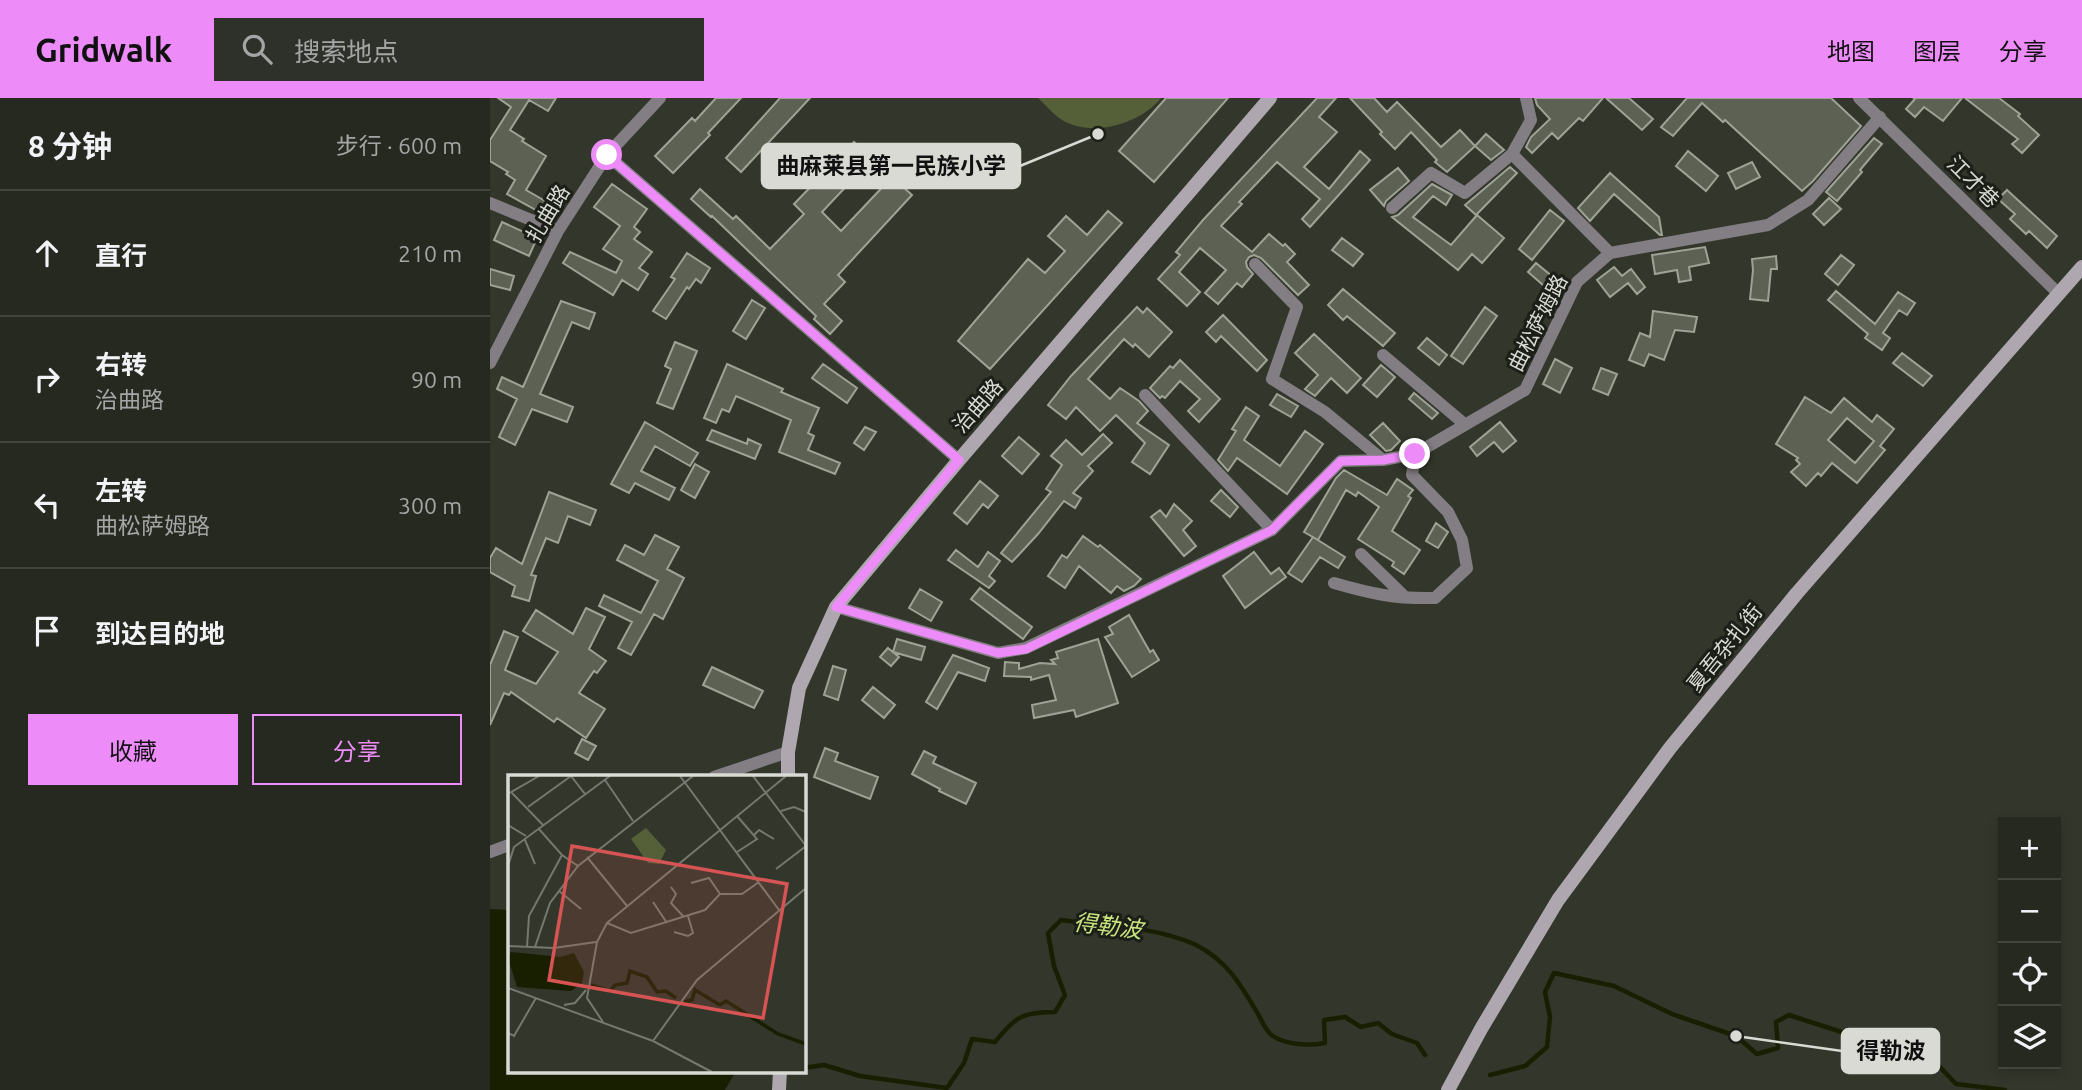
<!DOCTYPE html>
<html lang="zh">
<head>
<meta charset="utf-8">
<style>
	:root { --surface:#262920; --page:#2e3129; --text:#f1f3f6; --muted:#a4a6a5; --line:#42453e; --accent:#ed8cf9 }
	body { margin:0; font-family:Ubuntu,"Noto Sans SC",sans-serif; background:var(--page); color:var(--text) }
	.controls { position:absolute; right:21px; bottom:21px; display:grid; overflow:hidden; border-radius:0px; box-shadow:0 4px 10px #0003 }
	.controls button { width:63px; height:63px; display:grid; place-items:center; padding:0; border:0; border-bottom:2px solid var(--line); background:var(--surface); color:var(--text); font:35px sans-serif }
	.stop { position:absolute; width:21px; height:21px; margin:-16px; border:5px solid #ed8cf9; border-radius:50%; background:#fff }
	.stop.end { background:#ed8cf9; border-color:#fff; box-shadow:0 2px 7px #0008 }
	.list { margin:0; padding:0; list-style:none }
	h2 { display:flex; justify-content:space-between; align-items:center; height:91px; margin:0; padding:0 28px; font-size:30px }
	h2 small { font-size:23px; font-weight:400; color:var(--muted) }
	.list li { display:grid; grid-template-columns:46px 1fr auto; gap:21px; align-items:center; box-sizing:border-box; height:126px; padding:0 28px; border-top:2px solid var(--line) }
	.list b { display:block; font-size:26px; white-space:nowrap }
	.list p { margin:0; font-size:23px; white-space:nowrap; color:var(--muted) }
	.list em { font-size:23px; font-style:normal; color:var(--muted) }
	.actions { display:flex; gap:14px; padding:21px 28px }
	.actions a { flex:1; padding:16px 0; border:2px solid var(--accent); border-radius:0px; text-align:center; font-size:24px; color:var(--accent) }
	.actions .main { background:var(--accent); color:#111 }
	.icon { flex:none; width:38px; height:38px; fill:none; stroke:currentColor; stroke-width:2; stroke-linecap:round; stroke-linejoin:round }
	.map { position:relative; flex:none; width:1592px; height:992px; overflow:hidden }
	header { display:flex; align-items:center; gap:42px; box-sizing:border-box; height:98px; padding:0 35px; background:var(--accent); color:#111 }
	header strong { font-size:33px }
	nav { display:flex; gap:38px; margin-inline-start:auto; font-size:24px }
	.search { width:490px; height:63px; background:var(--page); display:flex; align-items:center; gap:18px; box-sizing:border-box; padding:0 24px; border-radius:0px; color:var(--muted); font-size:26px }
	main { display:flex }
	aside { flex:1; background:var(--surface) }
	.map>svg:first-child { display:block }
	.green { fill:#556038 }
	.water { fill:#171f00 }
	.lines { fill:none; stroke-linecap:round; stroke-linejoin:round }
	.stream { stroke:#171f00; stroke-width:4.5 }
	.building { fill:#5c6154; stroke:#9ea395; stroke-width:2; fill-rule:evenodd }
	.street { stroke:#837e83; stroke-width:12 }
	.secondary { stroke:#aea7af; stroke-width:14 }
	.route { stroke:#ed8cf9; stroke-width:9 }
	.labels { text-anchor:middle; stroke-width:6; stroke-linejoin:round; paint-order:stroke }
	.street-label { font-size:21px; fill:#d8dad3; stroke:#1c1e18 }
	.water-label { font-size:23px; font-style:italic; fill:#c8e47f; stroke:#1c1e18 }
	.inset-river { fill:none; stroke:#171f00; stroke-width:3.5 }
	.inset-road { fill:none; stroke:#75786e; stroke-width:2 }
	.view { fill:#d65453; fill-opacity:0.15; stroke:#d65453; stroke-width:3.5 }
	.inset-edge { fill:none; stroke:#d8dad3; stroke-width:3.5 }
	.leader { fill:none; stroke:#d8dad3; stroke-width:2.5 }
	.callout-dot { fill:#d8dad3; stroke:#1c1e18; stroke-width:2.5 }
	.callout { fill:#d8dad3; stroke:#d8dad3; stroke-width:2.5 }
	.callout-label { font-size:23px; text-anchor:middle; font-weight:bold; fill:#111 }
</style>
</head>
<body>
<header>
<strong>Gridwalk</strong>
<div class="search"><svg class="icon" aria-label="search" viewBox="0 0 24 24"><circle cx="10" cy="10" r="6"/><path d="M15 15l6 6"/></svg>搜索地点</div>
<nav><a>地图</a><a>图层</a><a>分享</a></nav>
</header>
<main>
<aside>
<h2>8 分钟<small>步行 · 600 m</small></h2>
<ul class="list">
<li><svg class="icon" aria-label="ahead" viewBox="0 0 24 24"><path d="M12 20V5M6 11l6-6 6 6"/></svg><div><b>直行</b></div><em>210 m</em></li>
<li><svg class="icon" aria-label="right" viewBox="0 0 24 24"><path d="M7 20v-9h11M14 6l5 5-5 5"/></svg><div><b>右转</b><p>治曲路</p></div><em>90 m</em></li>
<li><svg class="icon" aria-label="left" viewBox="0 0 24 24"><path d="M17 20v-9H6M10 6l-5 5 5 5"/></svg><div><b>左转</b><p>曲松萨姆路</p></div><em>300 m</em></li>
<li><svg class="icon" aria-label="arrive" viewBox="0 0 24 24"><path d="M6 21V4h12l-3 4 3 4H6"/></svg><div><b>到达目的地</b></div></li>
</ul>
<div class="actions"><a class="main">收藏</a><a>分享</a></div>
</aside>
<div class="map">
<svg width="1592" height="992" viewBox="0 0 1592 992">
	<rect width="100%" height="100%" fill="#33372b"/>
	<path class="green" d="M548,0H671C649,27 599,41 569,20C561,14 555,6 548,0Z"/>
	<path class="water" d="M0,811L19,812V973H246L235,992H0Z"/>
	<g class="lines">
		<path class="stream" d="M313,970L334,967L370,978L457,990L474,965L482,941L505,944C525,919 532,914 565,914L575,897L564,868L558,835L571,822C615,828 662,828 704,846C736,861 751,887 768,916C772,923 776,934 783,938C796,947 820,948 835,945L834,922L855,919L871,929L888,925L902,936L927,945L935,957
			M1000,977L1035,968L1057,949L1060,919L1055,894L1064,875L1124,888L1182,916L1246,938L1267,956L1288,950L1286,924L1299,917L1361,937L1407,957L1448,967L1466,986L1515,992"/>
	</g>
	<path class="building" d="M8,0H66L58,13L39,2L20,32L34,41L32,43L56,58L36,92L69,111L62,121L17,96L25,82L16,76L18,74L0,63V42L21,9Z
		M226,0H251L218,35L220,37L183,75L165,58L202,20L205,23Z
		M290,0H320L251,74L236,60Z
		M676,0H738L664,84L629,53Z
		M827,0H846L829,19L847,34L814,69L839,91L870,53L880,62L820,129L812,121L830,101L787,64L749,104L752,106L731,128L762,154L779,136L793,148L795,146L805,156L797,164L819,187L808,197L771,160L764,157L759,159L756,164L757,169L763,176L752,189L747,185L728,206L715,195L736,172L710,150L689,174L710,194L697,208L668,181L690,157L686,154L713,122Z
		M860,0H884L897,14L907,4L951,49L970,32L985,48L996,36L1014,52L1001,62L985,48L957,74L945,64L947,62L921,34L905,51L890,36L892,34Z
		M1045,0H1113L1093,23L1089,20L1068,41L1062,35L1042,55L1036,49L1041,39L1060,21L1047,7Z
		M1116,0H1139L1163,21L1152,32Z
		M1197,0H1341L1371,28L1323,83L1312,93L1235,22L1233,24L1212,5L1183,38L1171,29Z
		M1423,0H1472L1453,23L1434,9L1425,19L1416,11L1425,1Z
		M1475,0H1509L1530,16L1528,18L1549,37L1532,55L1522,46L1528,41Z
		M1384,40L1392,46L1370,72L1372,74L1347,103L1336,94Z
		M364,44L382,61L332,114L351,133L402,79L422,97L348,177L355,184L334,206L352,223L340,236L324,221L326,218L222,118L221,119L201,101L210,91L243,121L246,118L280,151L314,116L304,106Z
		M1198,53L1228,78L1216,93L1186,68Z
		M1262,64L1270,79L1246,91L1238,75Z
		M1020,69L1027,75L986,117L975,107Z
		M908,70L919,83L896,103L894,108L880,92Z
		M1120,75L1169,119L1172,137H1170L1124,96L1100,123L1088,110Z
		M122,86L157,111L144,129L150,134L144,141L162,154L149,170L158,176L148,192L132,182L123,197L73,165L80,154L126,175L132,163L113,151L130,128L104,109Z
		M942,86L962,97L956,107L943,98L923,119L961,147L987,117L1014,140L992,165L982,156L968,172L902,119L908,117Z
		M1517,92L1567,138L1557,150L1539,133L1536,136L1520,121L1525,116L1508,101Z
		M1339,100L1351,111L1334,127L1323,116Z
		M1060,112L1074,123L1042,162L1029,151Z
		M618,113L632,125L500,271L468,243L538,161L555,175L575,153L558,138L576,118L597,137Z
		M12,124L47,140L39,158L4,142Z
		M852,140L873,156L863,168L842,152Z
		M1215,149L1219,165L1199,169L1201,182L1189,184L1187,172L1165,176L1162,157Z
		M197,155L220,170L211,185L206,181L199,191L197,189L176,221L163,213L185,181L181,179Z
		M1351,157L1364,167L1348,187L1335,176Z
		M1286,158L1287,171H1281L1278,203L1260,201L1263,172L1262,161Z
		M1046,165L1069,184L1061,194L1038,174Z
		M1124,169L1132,178L1141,171L1155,189L1147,196L1138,185L1120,199L1107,182Z
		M0,171L24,178L20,192L0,187Z
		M853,191L905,235L893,248L857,218L853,222L838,207Z
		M1346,193L1385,226L1408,194L1425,205L1417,217L1409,212L1393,235L1400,240L1392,252L1375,240L1378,236L1338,202Z
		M262,202L275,210L256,241L243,233Z
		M71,203L105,215L99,231L82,224L50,296L83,309L77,324L42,311L25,347L9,339L27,301L7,291L12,279L33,289Z
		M647,209L653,215L657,210L682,234L659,259L645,246L643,249L634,241L598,281L620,301L630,290L649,303L658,313L647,325L679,347L660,376L642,364L655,345L626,317L610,333L586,309L576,321L558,307L581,278Z
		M995,209L1007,218L973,266L961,258Z
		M1163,213L1207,219L1204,234L1185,232L1174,262L1159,256L1154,268L1139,262L1150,235L1160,239Z
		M733,217L777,262L767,273L731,238L726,244L716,234Z
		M824,236L871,280L857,295L841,280L825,298L815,291L828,277L805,255Z
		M937,240L957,257L949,267L928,250Z
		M185,244L207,253L183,311L167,305L181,271L175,268Z
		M1412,255L1442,278L1433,288L1403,265Z
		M1065,261L1082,270L1070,295L1053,286Z
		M690,262L730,301L709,324L698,313L710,301L690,283L675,300L672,298L670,300L660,290L680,268L683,270Z
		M237,266L293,291L291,294L329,310L318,335L324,338L318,352L350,365L345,376L289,354L301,322L246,298L239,314L232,311L226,325L214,320Z
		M333,266L367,290L357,305L322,280Z
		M891,267L905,279L887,299L873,287Z
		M1111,270L1127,276L1118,297L1103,291Z
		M924,295L948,315L942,321L919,301Z
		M787,296L808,308L801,319L780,307Z
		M1315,299L1341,315L1354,300L1382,324L1387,317L1404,331L1390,348L1395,352L1367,385L1342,365L1331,378L1328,375L1316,388L1301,374L1310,366L1306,362L1308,360L1286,346ZM1357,320L1384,343L1365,365L1338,342Z
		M756,309L769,318L754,342L790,368L815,333L833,346L797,396L747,360L738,373L728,362L746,333L742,331Z
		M155,324L208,355L200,368L165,348L151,373L185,390L179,402L145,385L139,395L121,386Z
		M1010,324L1026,343L1013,354L1004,344L987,358L980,349Z
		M893,325L910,343L901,352L896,353L880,337Z
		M375,329L386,334L374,352L364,345Z
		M222,332L257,346L258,341L271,347L265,361L217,342Z
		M613,336L622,345L598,368L603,373L583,395L591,400L585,410L574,403L548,436L522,464L511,455L561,394L556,391L572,367L561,358L576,342L592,357Z
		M529,339L549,356L532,376L512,358Z
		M205,366L219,374L205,400L191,392Z
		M854,372L897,397L907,381L923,392L918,398L921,400L902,433L930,452L914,476L902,468L904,464L868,441L889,409L868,394L866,398L856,392L828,442L814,434L846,380Z
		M490,383L508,398L498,410L493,406L477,426L464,415Z
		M731,392L748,409L740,419L721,403Z
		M59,394L106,412L100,427L78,418L68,445L56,440L41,477L46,478L39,503L22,498L25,488L0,474V460L6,450L32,466Z
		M684,406L702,423L693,432L706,448L694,458L661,419L670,412L676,419Z
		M946,425L958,434L948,450L936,443Z
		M165,437L189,449L177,471L194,480L173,521L164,516L141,557L128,550L142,524L109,508L114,497L151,515L168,483L127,462L135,447L154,457Z
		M593,438L608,449L610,447L651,481L644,488L634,493L627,488L621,495L589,468L575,490L558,478L572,457L577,460Z
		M823,439L855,459L848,470L830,459L812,484L798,475Z
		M466,452L488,469L498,454L510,463L499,478L505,483L499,490L458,462Z
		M764,454L781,476L789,470L796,479L755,510L733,478Z
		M490,490L542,529L533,541L481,501Z
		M430,491L452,504L441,523L419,510Z
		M96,510L115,519L99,551L116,563L107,575L104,573L89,595L115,611L96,640L67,620L64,624L21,594L19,597L14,595L0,627V567L14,533L28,539L15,572L46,586L68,554L33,533L46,512L83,536Z
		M639,517L660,554L663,552L669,562L642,579L615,539L623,536L619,529Z
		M407,541L435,549L431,562L403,554Z
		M608,541L628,605L586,619L584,612L544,620L542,607L566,602L559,577L541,582V579L514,578L515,564L529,565V571L550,565L565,566L561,562L568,560L566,554Z
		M398,550L409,559L401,568L390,559Z
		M463,557L499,570L495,583L468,574L447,611L436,604Z
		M343,568L356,572L348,602L334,597Z
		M222,569L273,593L264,610L213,587Z
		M383,589L405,607L394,620L372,602Z
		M92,641L106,648L98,662L85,655Z
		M335,650L348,655L345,663L388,679L380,701L324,679Z
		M434,653L446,659L443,665L486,685L476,706L449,693L450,691L422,676Z"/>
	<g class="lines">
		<path class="street" d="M1369,0L1569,196
			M1022,56L1041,22L1036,0
			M117,57L469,362
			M0,105L68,133
			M902,110L941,75L975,95L1022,56L1120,155
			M765,166L807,209L782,281L835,314L893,362
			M893,257L972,324
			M0,265L68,133L117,57L170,0
			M655,297L782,432
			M871,456L913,497
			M844,485C882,496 905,501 945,500L977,470L972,442L958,414L922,377L925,356
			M346,509L508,555L536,550L782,432L851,363L893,362L925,356L1035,292L1087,184L1120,155L1278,127L1318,102L1390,19
			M224,679L298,654
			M0,754L19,747"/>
		<path class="secondary" d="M298,679V654L309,590L346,509L469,362L780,0
			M289,992L290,973
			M958,992L991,931L1068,802L1180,650L1307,495L1592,169"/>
	</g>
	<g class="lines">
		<path class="route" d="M117,57L469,362L346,509L508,555L536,551L782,432L851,363L893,362L925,356"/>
	</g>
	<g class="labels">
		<g class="street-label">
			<text transform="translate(1483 84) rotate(45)" y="7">江才巷</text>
			<text transform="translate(58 116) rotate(-59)" y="7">扎曲路</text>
			<text transform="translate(1048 225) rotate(-63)" y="7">曲松萨姆路</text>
			<text transform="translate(488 308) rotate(-49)" y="7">治曲路</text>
			<text transform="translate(1235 550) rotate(-51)" y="7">夏吾杂扎街</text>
		</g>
		<g class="water-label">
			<text transform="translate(618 828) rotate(7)" y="8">得勒波</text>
		</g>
	</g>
	<g transform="translate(18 677)">
		<rect width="298" height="298" fill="#33372b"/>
		<path d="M138,53L158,75L151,89L140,88L123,64Z" fill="#556038"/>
		<path d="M3,177L52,182L66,178L76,197L74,208L63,216L9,212L0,183Z" fill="#171f00"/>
		<path class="inset-river" d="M83,210L102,216L107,210L119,208L122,196L139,202L149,217L158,216L168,223M176,227L184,225L187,215L212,230L218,226L270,259L298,269"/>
		<path class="inset-road" d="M63,1L77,19M172,1L271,135M245,1L298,71L268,94M97,5L125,46M4,18L35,50M0,19L31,1M20,32L63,1M273,36L286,32L298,37M229,41L249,64L229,77M0,50L18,61M30,53L54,80L70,91M246,60L251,55L266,64M17,65L27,89M79,82L119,131M0,91L6,72L102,1M183,108L201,103L212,119M163,112L168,119L163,128L175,141M51,116L73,134M145,127L159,148M99,148L123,158L197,135L212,119H234L251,107M166,157L180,161L185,158L180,141M0,171L46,173L88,167M19,172L21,141L54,80M27,172L42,128L70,91L185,1M0,213L145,266L204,297M56,230L67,228L78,215M95,247L79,223L89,167L99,148L278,1M0,258L6,261L28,223M145,266L189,205L298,113"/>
		<path class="view" d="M64,71L279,109L255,243L41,205Z"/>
		<rect width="298" height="298" class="inset-edge"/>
	</g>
	<path class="leader" d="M608 36L530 68M1246 938L1352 953"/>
	<g class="callout-dot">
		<circle cx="608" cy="36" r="7"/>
		<circle cx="1246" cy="938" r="7"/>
	</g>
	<g class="callout">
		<rect x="272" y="46" width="258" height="44" rx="7"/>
		<rect x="1352" y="931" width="97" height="44" rx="7"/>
	</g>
	<g class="callout-label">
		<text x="401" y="76">曲麻莱县第一民族小学</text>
		<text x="1401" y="961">得勒波</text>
	</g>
</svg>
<div class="controls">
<button>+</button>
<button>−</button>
<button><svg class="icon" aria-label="locate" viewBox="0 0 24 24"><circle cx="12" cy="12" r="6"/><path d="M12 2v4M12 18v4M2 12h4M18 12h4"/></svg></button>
<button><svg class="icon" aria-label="layers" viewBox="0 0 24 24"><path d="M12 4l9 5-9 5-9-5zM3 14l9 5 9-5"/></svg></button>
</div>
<div class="stop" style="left:117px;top:57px"></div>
<div class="stop end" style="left:925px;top:356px"></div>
</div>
</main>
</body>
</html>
